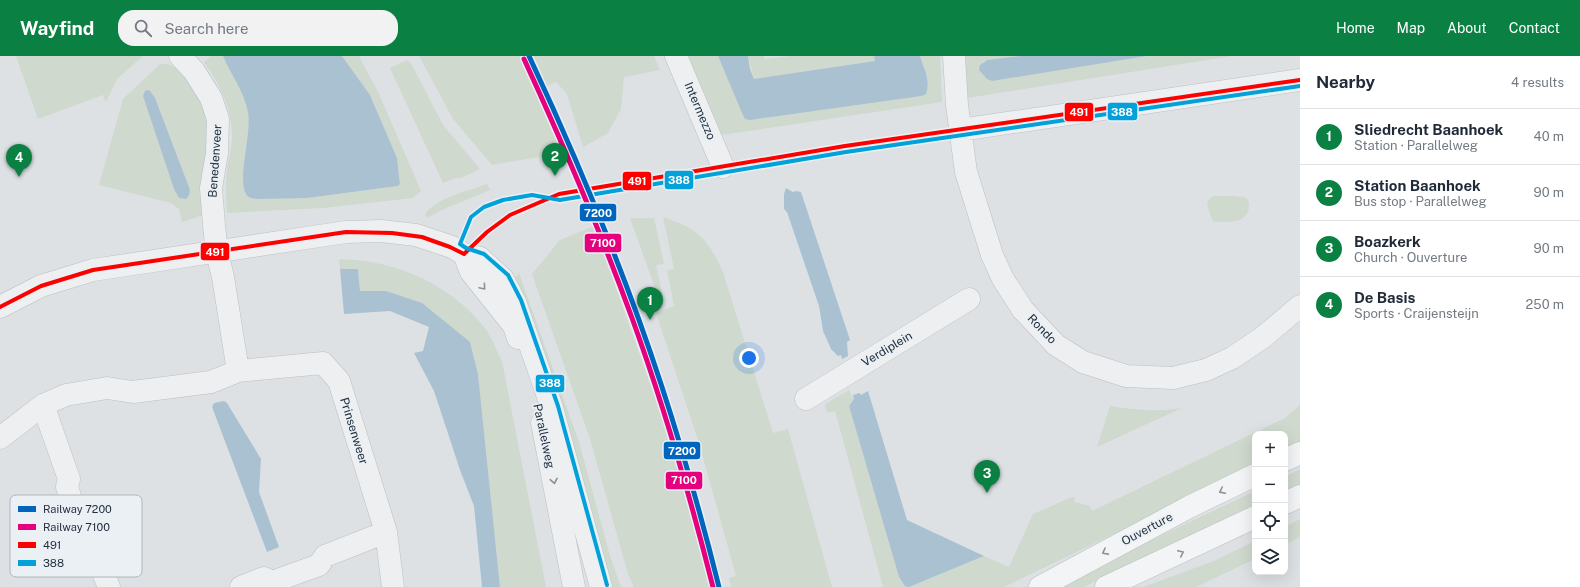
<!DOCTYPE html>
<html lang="en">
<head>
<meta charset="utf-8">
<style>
	:root { --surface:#fff; --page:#f2f2f3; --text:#1f2937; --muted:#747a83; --line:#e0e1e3; --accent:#0b8043 }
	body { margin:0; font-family:"Public Sans",sans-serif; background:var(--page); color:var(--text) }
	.controls { position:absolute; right:12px; bottom:12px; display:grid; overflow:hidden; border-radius:8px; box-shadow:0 4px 16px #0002 }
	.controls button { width:36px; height:36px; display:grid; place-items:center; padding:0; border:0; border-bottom:1px solid var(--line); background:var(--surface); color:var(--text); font:20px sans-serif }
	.you { position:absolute; left:749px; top:302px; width:14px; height:14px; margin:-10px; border:3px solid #fff; border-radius:50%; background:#1a73e8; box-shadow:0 0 0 6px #1a73e833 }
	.badge { display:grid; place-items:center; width:26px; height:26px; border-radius:50%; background:var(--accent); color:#fff; font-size:13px; font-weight:700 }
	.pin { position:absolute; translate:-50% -33px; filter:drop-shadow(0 1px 2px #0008) }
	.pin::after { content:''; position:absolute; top:21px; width:14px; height:12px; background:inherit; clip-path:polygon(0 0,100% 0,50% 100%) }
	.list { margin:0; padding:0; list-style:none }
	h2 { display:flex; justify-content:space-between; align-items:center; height:52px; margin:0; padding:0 16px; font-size:17px }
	h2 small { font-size:13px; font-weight:400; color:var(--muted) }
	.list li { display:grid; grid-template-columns:26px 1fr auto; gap:12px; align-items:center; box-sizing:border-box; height:56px; padding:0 16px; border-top:1px solid var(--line) }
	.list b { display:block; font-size:15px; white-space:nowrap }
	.list p { margin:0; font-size:13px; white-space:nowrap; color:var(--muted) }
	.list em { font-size:13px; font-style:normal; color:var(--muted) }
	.icon { flex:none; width:22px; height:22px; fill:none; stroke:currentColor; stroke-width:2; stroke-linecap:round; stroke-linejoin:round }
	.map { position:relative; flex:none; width:1300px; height:531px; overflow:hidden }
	header { display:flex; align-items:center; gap:24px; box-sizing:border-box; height:56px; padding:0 20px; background:var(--accent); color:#fff }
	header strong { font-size:19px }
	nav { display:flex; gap:22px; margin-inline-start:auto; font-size:14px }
	.search { width:280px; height:36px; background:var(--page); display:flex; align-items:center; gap:10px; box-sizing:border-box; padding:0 14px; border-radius:16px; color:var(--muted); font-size:15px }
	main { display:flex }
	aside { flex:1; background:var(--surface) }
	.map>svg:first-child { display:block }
	.green { fill:#cfd9ce }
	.water { fill:#aac1d2 }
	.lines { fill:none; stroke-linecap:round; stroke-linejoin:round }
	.minor-casing { stroke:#bcbfc2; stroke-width:23 }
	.major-casing { stroke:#babec2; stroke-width:23 }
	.minor { stroke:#edeff1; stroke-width:22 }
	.major { stroke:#f2f4f5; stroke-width:22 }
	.bus-1-casing { stroke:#ebf0f5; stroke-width:7 }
	.bus-2-casing { stroke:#ebf0f5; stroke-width:7 }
	.bus-1 { stroke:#f00; stroke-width:4 }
	.bus-2 { stroke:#02a1d9; stroke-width:4 }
	.rail-1-casing { stroke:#ebf0f5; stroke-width:8 }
	.rail-2-casing { stroke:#ebf0f5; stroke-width:8 }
	.rail-1 { stroke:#0065bd; stroke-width:5 }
	.rail-2 { stroke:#e5007d; stroke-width:5 }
	.oneway { stroke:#889098 }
	.oneway2 { stroke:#8b929a }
	.labels { text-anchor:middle; stroke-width:3.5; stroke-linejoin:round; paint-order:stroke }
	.street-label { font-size:12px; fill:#24303f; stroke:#ebf0f5 }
	.key { fill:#ebf0f5; stroke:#afb6be; stroke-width:1 }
	.key-label { font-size:11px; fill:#24303f }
	.line-badge { stroke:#ebf0f5; stroke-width:1.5 }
	.badge-label { font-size:11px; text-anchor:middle; font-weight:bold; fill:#fff }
</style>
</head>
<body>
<header>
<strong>Wayfind</strong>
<div class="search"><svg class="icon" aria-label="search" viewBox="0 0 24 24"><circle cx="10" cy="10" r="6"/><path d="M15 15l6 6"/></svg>Search here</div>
<nav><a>Home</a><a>Map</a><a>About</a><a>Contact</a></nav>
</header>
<main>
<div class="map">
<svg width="1300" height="531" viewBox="0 0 1300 531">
	<rect width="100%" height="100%" fill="#dee1e4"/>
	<path class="green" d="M16,0H143L117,23L106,46L103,39L38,63Z
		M211,0H223C233,20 248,39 249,62C251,88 240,112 246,138L307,142L398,130L400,128L397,102L370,39L342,0H359L379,38L421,135L413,142L323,152L227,157C226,142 225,128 227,114C228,103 232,91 232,80C232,53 220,28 204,6Z
		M419,0H654L660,14L624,21L621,53L608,77L583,91L567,38L556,26L535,36L564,97L492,109L453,63Z
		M686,0H718L745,63L766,62L928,30V24L920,0H940L942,46L722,79Z
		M748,0H764L765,3L791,0H874L875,5L754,23Z
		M962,0H1020L987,4L982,6L992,25L1147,0H1232L967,42Z
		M407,4L412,9L443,69L480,113L461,122H456L443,127L390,12Z
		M160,8H168L180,14L203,50L209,77L204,159L182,166L179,153L171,147L99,129L123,43Z
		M487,128L490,134L444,153L427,162L425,158C436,142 468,135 487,128Z
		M1213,140H1235L1246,142L1249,146C1249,152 1249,158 1244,161C1238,167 1221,167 1213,165L1209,156L1207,146Z
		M663,161C699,173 707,182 723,216L773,377L788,373L832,531H731L729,522L736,520L699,387L656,257L674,250L667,214L674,213Z
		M630,162H654L664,208L656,209L664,245L660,246Z
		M594,170L675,398L711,531H634L628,518L590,383L532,218L560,184Z
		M339,203C355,204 372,205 388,210C425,219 464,243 487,275C493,284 497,296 502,305L546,531H500L478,318L470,286L386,235H360L358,213H340Z
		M519,217L579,386L610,500L621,531H607L513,223Z
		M849,334L854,343L849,350L899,521L909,531L984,500L1009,511L1033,458L1072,441L1075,442L1074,446L1090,450L1092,455L1285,362L1300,349V388L1285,396V378H1255V410L1004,531H883L835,355L827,357L825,348Z
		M1110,350C1134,354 1157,356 1182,352L1097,391Z
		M1300,413V428L1285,435V421Z
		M1255,435V450L1254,451L1084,531H1053Z
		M1300,463V481L1285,489V471Z
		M1255,485V503L1196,531H1143L1214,505Z"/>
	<path class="water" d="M223,0H342L370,39L397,102L400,128L398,130L307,142L257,143C252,142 248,142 246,138C237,122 252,78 248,56C244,35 231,19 223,0Z
		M718,0H748L750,13L754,23L875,5L874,0H920C924,14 931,23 926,38L921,40L750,64L745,63L742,57Z
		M1020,0H1147L992,25L987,23L979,14L980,9L987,4Z
		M148,34L150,35L155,42L190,134L189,139L186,143L179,142L174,133L143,40L145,35Z
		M786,132L793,136L796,135L801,136L850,284L847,286L848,300L842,303L841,299L838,300L831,293L823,275L819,250L787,156L784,153V138Z
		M340,213H358L360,235H386L422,247L470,286L478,318L500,531H482L474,450L460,414L434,335L414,297L423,295L429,271L390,255L344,258Z
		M868,335L907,464L984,500L909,531L905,530L899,521L849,350L854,343L853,339L860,337L861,339Z
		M224,345L227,347L261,403L259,436L279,491L267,496L212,351L214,347Z"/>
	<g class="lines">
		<defs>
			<path id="minor" d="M180,0L194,15L211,42L218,63L217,97L211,132L214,169L217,197L223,221L238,315
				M676,0L723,111
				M954,0L957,49L966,116L992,199L1003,223L1023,254L1056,289L1083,306L1126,320L1173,322L1206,314L1232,302L1262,282L1300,250
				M960,74L1300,24
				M464,198L471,216L514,270L518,282
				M0,251L41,230L93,214L346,176L381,175L416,179L452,191L464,198L480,202L503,223L515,246L552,352L601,531
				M806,343L969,243
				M43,349L69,423L67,431L90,502L99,507L109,531
				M542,367L574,531
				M0,382L43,349L66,339L107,332L133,336L211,326L238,315L323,307L339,325L386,476L393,531
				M241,531L264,522L272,526L319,509L325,500L386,476"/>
			<path id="major" d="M1285,404L1300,397
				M1285,447L1300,440
				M1040,531L1189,451L1255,419
				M1106,531L1255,461"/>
		</defs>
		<use href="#minor" class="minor-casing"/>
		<use href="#major" class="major-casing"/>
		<use href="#minor" class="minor"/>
		<use href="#major" class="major"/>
		<defs>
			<path id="bus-1" d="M0,251L41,230L93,214L346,176L392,177L422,181L450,191L464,198L487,176L510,159L559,138L845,90L1300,24"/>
			<path id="bus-2" d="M607,529L558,350L521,244L508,219L484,198L466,192L460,188L471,161L484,151L503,144L532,139L560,144L846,96L1300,30"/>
		</defs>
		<use href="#bus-1" class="bus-1-casing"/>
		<use href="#bus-2" class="bus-2-casing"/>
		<use href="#bus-1" class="bus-1"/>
		<use href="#bus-2" class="bus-2"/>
		<defs>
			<path id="rail-1" d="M529,0C579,107 624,215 661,328C683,395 702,463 719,531"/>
			<path id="rail-2" d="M524,3C563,88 600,174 632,262C664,350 690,440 713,531"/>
		</defs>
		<use href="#rail-1" class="rail-1-casing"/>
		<use href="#rail-2" class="rail-2-casing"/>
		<use href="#rail-1" class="rail-1"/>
		<use href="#rail-2" class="rail-2"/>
	</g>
	<defs><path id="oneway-chevron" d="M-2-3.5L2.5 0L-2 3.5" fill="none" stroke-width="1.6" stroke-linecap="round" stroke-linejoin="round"/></defs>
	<g class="oneway">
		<use href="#oneway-chevron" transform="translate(483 231) rotate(50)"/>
		<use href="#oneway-chevron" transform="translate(554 425) rotate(79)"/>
	</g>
	<g class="oneway2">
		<use href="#oneway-chevron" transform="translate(1222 435) rotate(154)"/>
		<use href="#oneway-chevron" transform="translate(1105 496) rotate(152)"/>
		<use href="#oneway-chevron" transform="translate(1181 497) rotate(-25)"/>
	</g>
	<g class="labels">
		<g class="street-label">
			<text transform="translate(700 55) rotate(67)" y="4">Intermezzo</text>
			<text transform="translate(215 105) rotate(-86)" y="4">Benedenveer</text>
			<text transform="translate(1042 273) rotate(46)" y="4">Rondo</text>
			<text transform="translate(887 293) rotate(-31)" y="4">Verdiplein</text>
			<text transform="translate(354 375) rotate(73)" y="4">Prinsenweer</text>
			<text transform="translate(544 380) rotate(78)" y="4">Parallelweg</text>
			<text transform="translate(1147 473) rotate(-28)" y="4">Ouverture</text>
		</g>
	</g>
	<rect x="10" y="439" width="132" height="82" rx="6" class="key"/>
	<rect x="18" y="450" width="18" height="6" fill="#0065bd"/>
	<rect x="18" y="468" width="18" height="6" fill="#e5007d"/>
	<rect x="18" y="486" width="18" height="6" fill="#f00"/>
	<rect x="18" y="504" width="18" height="6" fill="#02a1d9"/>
	<g class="key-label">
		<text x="43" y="457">Railway 7200</text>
		<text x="43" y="475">Railway 7100</text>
		<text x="43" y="493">491</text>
		<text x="43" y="511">388</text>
	</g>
	<g class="line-badge">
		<rect x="1107" y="46" width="31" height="19" rx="4" fill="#02a1d9"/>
		<rect x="1064" y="46" width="30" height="20" rx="4" fill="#f00"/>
		<rect x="664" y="114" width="30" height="20" rx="4" fill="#02a1d9"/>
		<rect x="622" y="115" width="30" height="20" rx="4" fill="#f00"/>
		<rect x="579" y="147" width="38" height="19" rx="4" fill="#0065bd"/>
		<rect x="584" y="177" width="38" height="20" rx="4" fill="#e5007d"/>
		<rect x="200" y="186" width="30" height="19" rx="4" fill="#f00"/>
		<rect x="535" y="318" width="30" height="19" rx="4" fill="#02a1d9"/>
		<rect x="663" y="385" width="38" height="19" rx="4" fill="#0065bd"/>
		<rect x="665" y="415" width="38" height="19" rx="4" fill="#e5007d"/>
	</g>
	<g class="badge-label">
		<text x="1122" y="60">388</text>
		<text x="1079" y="60">491</text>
		<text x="679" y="128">388</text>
		<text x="637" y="129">491</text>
		<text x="598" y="161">7200</text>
		<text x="603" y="191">7100</text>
		<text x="215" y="200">491</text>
		<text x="550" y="331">388</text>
		<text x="682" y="399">7200</text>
		<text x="684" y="428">7100</text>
	</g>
</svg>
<div class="controls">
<button>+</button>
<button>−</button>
<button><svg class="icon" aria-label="locate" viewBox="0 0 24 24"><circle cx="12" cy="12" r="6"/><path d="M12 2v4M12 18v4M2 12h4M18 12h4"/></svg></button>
<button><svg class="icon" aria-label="layers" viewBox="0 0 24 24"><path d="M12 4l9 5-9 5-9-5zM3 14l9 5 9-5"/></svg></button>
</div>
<div class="you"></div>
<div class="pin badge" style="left:650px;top:264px">1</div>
<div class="pin badge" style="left:555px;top:120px">2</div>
<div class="pin badge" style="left:987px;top:437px">3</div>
<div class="pin badge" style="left:19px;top:121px">4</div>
</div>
<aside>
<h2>Nearby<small>4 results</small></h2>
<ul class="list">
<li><span class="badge">1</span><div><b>Sliedrecht Baanhoek</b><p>Station · Parallelweg</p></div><em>40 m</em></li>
<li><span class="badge">2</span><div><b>Station Baanhoek</b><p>Bus stop · Parallelweg</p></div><em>90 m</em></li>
<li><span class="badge">3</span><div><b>Boazkerk</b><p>Church · Ouverture</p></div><em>90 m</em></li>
<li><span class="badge">4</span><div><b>De Basis</b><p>Sports · Craijensteijn</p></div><em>250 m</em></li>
</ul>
</aside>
</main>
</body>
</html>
